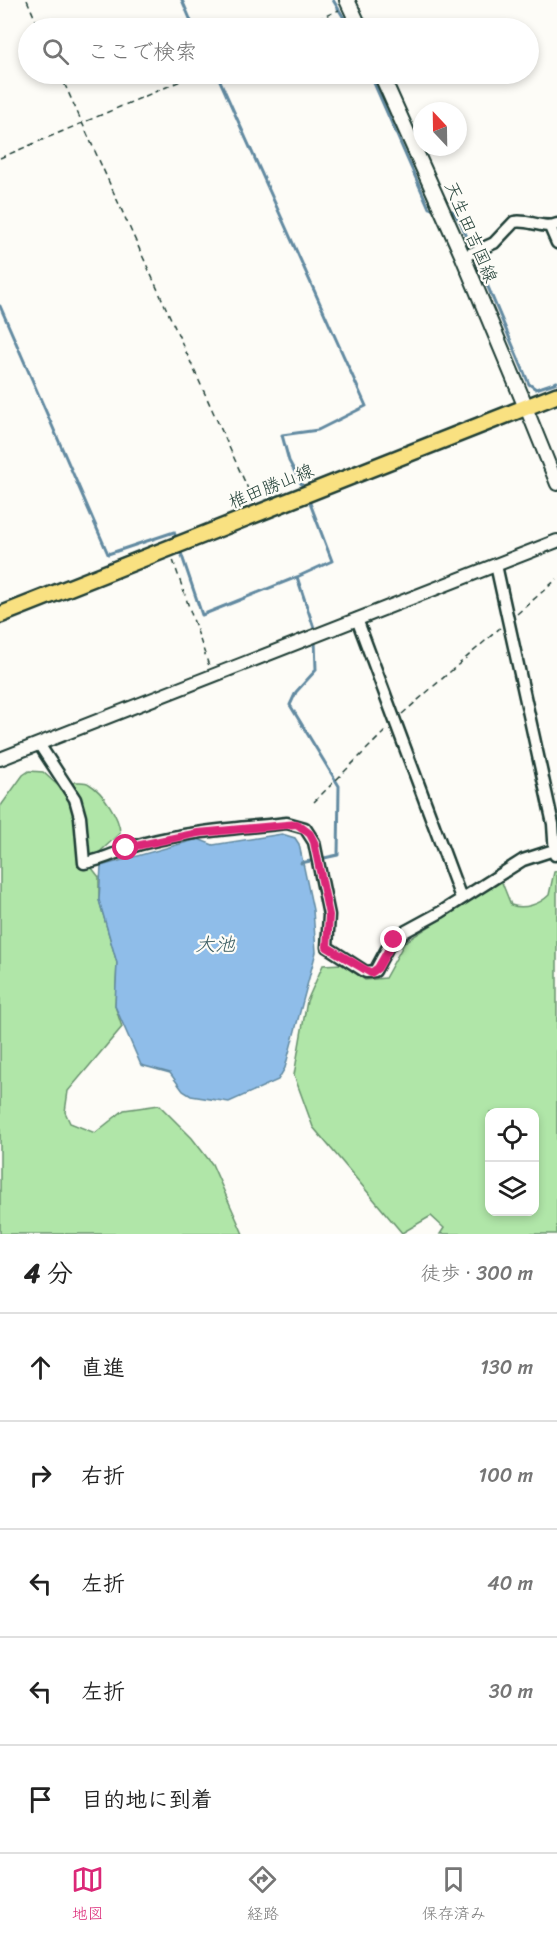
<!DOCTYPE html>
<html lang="ja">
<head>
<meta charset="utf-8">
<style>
	:root { --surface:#fff; --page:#f6f6f6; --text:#222; --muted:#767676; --line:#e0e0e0; --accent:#db2777 }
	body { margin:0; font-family:Sriracha,"Klee One",sans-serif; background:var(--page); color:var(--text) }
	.controls { position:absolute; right:18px; bottom:18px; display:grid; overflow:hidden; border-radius:12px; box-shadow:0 3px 9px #0003 }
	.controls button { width:54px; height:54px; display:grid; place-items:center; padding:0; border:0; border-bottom:2px solid var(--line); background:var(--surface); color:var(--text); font:30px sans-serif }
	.compass { position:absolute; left:413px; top:102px; width:54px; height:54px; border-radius:50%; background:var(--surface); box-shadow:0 3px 9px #0003; rotate:338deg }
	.stop { position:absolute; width:18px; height:18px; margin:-14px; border:4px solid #db2777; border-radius:50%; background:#fff }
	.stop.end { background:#db2777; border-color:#fff; box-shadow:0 2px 6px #0008 }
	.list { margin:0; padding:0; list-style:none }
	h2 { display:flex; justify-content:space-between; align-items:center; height:78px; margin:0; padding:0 24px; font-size:26px }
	h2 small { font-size:20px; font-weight:400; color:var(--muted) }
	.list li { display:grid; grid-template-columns:39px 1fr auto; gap:18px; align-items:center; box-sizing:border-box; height:108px; padding:0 24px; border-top:2px solid var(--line) }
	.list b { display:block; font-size:22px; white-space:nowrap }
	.list em { font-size:20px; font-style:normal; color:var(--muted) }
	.icon { flex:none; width:33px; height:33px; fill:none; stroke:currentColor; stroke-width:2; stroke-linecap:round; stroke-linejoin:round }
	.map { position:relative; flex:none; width:557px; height:1234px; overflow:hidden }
	.search { position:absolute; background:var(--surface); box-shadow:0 3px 9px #0003; left:18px; right:18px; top:18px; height:66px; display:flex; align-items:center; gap:15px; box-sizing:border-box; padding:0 21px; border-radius:33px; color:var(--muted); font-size:22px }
	.sheet { height:618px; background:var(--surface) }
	nav { display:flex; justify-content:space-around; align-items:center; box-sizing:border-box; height:84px; border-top:2px solid var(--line); background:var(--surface); font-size:16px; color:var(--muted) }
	nav a { display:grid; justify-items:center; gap:3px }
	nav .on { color:var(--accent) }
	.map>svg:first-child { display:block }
	.green { fill:#b0e6a8; stroke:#68926e; stroke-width:1.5; fill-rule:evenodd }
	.water { fill:#8fbde9; stroke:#628aa1; stroke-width:1.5 }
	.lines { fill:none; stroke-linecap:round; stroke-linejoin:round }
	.stream { stroke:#628aa1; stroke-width:3 }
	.minor-casing { stroke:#1f3d34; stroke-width:15 }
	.tertiary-casing { stroke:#1f3d34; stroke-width:16 }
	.secondary-casing { stroke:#1f3d34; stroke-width:18 }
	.primary-casing { stroke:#1f3d34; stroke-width:20 }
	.path { stroke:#1f3d34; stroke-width:1.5; stroke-dasharray:6 4.5; stroke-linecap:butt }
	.minor { stroke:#fdfcf7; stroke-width:10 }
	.tertiary { stroke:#fdfcf7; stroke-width:12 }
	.secondary { stroke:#fdfcf7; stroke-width:14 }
	.primary { stroke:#f9e181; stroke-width:15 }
	.route { stroke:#db2777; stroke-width:8 }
	.labels { text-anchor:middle; stroke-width:4.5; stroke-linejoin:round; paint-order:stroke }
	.street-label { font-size:18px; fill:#1f3d34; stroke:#fdfcf7 }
	.water-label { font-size:20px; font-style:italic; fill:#3b5d61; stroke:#fdfcf7 }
</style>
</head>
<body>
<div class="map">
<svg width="557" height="1234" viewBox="0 0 557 1234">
	<rect width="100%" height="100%" fill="#fdfcf7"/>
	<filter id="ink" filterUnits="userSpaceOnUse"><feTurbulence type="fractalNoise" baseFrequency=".0167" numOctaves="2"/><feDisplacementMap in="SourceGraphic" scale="12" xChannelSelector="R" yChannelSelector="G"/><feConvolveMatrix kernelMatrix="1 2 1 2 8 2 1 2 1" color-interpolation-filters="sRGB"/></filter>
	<g filter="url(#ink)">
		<path class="green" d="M29,771L43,772L63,790L75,782C79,782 86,781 89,784C103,792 120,818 120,833L88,863L99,877V900L117,963L115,1006L122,1027L68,1091L65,1112L70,1123L95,1133L124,1110L159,1105L192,1138L212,1164L243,1234H0V807L23,775Z
			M557,871V1234H440L444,1228L431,1216L402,1233L313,1127L294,1075L307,1001L323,965L342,964L365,980L385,978L405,942L501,880L511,905C524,910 540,904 549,895L554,872ZM490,1112H534V1212H490Z"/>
		<path class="water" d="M282,834L295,838L299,844L313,910L316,952L285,1068L278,1080L229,1102L191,1096L183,1091L170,1073L141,1065L115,1006L117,963L99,900L101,866L198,839L213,845Z"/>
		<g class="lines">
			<path class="stream" d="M182,0L194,28
				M333,0L350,28
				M217,74L366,406L318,430L282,435L289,461L304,489
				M370,74L429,208L437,209
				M446,211H453L461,223L529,384L536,389L557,382
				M0,306L108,554L174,532L177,541
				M180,550L202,615L297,577L315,631
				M297,577L332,561L308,498
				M301,863L338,855L339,786L290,705L296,692L316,670L315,640"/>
			<defs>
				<path id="minor" d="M550,227L557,243
					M463,257L494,243L514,222C529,219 544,230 557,224
					M496,565L553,824L555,855
					M357,619L461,898
					M39,744L75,799L80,817L84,863C105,860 124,848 145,843C191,831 240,828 287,823L305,828L314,842L329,915L327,947L366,972L375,971L389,945L406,931L441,912L523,860L557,849"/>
				<path id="tertiary" d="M525,405L557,484
					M0,759L557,541"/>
				<path id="secondary" d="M347,0L360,28
					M381,74L463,257L525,405"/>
				<path id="primary" d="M0,615L557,395"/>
			</defs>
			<use href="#minor" class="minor-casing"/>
			<use href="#tertiary" class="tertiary-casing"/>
			<use href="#secondary" class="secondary-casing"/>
			<use href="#primary" class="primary-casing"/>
			<path class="path" d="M27,0L39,28
				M298,28L339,10
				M60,74L254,502
				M0,158L197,74
				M173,560L209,666
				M517,614L557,579
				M402,714L500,628
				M314,802L388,728"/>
			<use href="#minor" class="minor"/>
			<use href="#tertiary" class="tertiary"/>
			<use href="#secondary" class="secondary"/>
			<use href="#primary" class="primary"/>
		</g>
	</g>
	<g class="lines" filter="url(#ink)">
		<path class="route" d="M126,848L198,833L297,824L310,834L314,842L329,915L327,947L371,973L378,968L394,940"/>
	</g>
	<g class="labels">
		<g class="street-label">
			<text transform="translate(471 232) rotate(67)" y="6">天生田吉国線</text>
			<text transform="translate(271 486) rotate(-22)" y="6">椎田勝山線</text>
		</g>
		<g class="water-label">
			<text x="215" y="951">大池</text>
		</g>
	</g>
</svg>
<div class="controls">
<button><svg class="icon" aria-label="locate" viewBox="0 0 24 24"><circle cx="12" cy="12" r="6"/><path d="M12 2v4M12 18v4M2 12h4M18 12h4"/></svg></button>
<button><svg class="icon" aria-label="layers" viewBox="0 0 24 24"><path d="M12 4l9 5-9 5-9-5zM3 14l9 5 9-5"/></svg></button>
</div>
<svg class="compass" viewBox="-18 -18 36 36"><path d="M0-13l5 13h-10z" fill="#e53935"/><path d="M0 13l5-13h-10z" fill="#767676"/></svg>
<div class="stop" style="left:126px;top:848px"></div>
<div class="stop end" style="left:394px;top:940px"></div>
<div class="search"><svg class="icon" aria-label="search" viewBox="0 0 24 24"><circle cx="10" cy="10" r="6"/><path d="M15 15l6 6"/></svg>ここで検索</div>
</div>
<section class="sheet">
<h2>4 分<small>徒歩 · 300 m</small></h2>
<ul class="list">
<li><svg class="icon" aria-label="ahead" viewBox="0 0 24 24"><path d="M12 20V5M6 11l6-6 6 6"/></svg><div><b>直進</b></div><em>130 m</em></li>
<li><svg class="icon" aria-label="right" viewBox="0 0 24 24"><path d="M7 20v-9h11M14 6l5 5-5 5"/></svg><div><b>右折</b></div><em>100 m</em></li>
<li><svg class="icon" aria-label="left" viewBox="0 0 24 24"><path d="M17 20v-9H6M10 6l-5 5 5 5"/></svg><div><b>左折</b></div><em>40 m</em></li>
<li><svg class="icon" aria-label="left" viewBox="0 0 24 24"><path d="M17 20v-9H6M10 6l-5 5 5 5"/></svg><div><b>左折</b></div><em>30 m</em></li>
<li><svg class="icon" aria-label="arrive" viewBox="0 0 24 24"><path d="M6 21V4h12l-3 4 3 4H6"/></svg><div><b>目的地に到着</b></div></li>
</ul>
</section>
<nav>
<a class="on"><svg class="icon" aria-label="map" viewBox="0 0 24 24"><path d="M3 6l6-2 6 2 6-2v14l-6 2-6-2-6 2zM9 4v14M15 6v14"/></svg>地図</a>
<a><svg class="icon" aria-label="directions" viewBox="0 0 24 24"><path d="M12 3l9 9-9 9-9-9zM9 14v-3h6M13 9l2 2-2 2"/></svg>経路</a>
<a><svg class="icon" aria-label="saved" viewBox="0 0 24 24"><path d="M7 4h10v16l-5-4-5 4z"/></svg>保存済み</a>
</nav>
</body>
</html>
